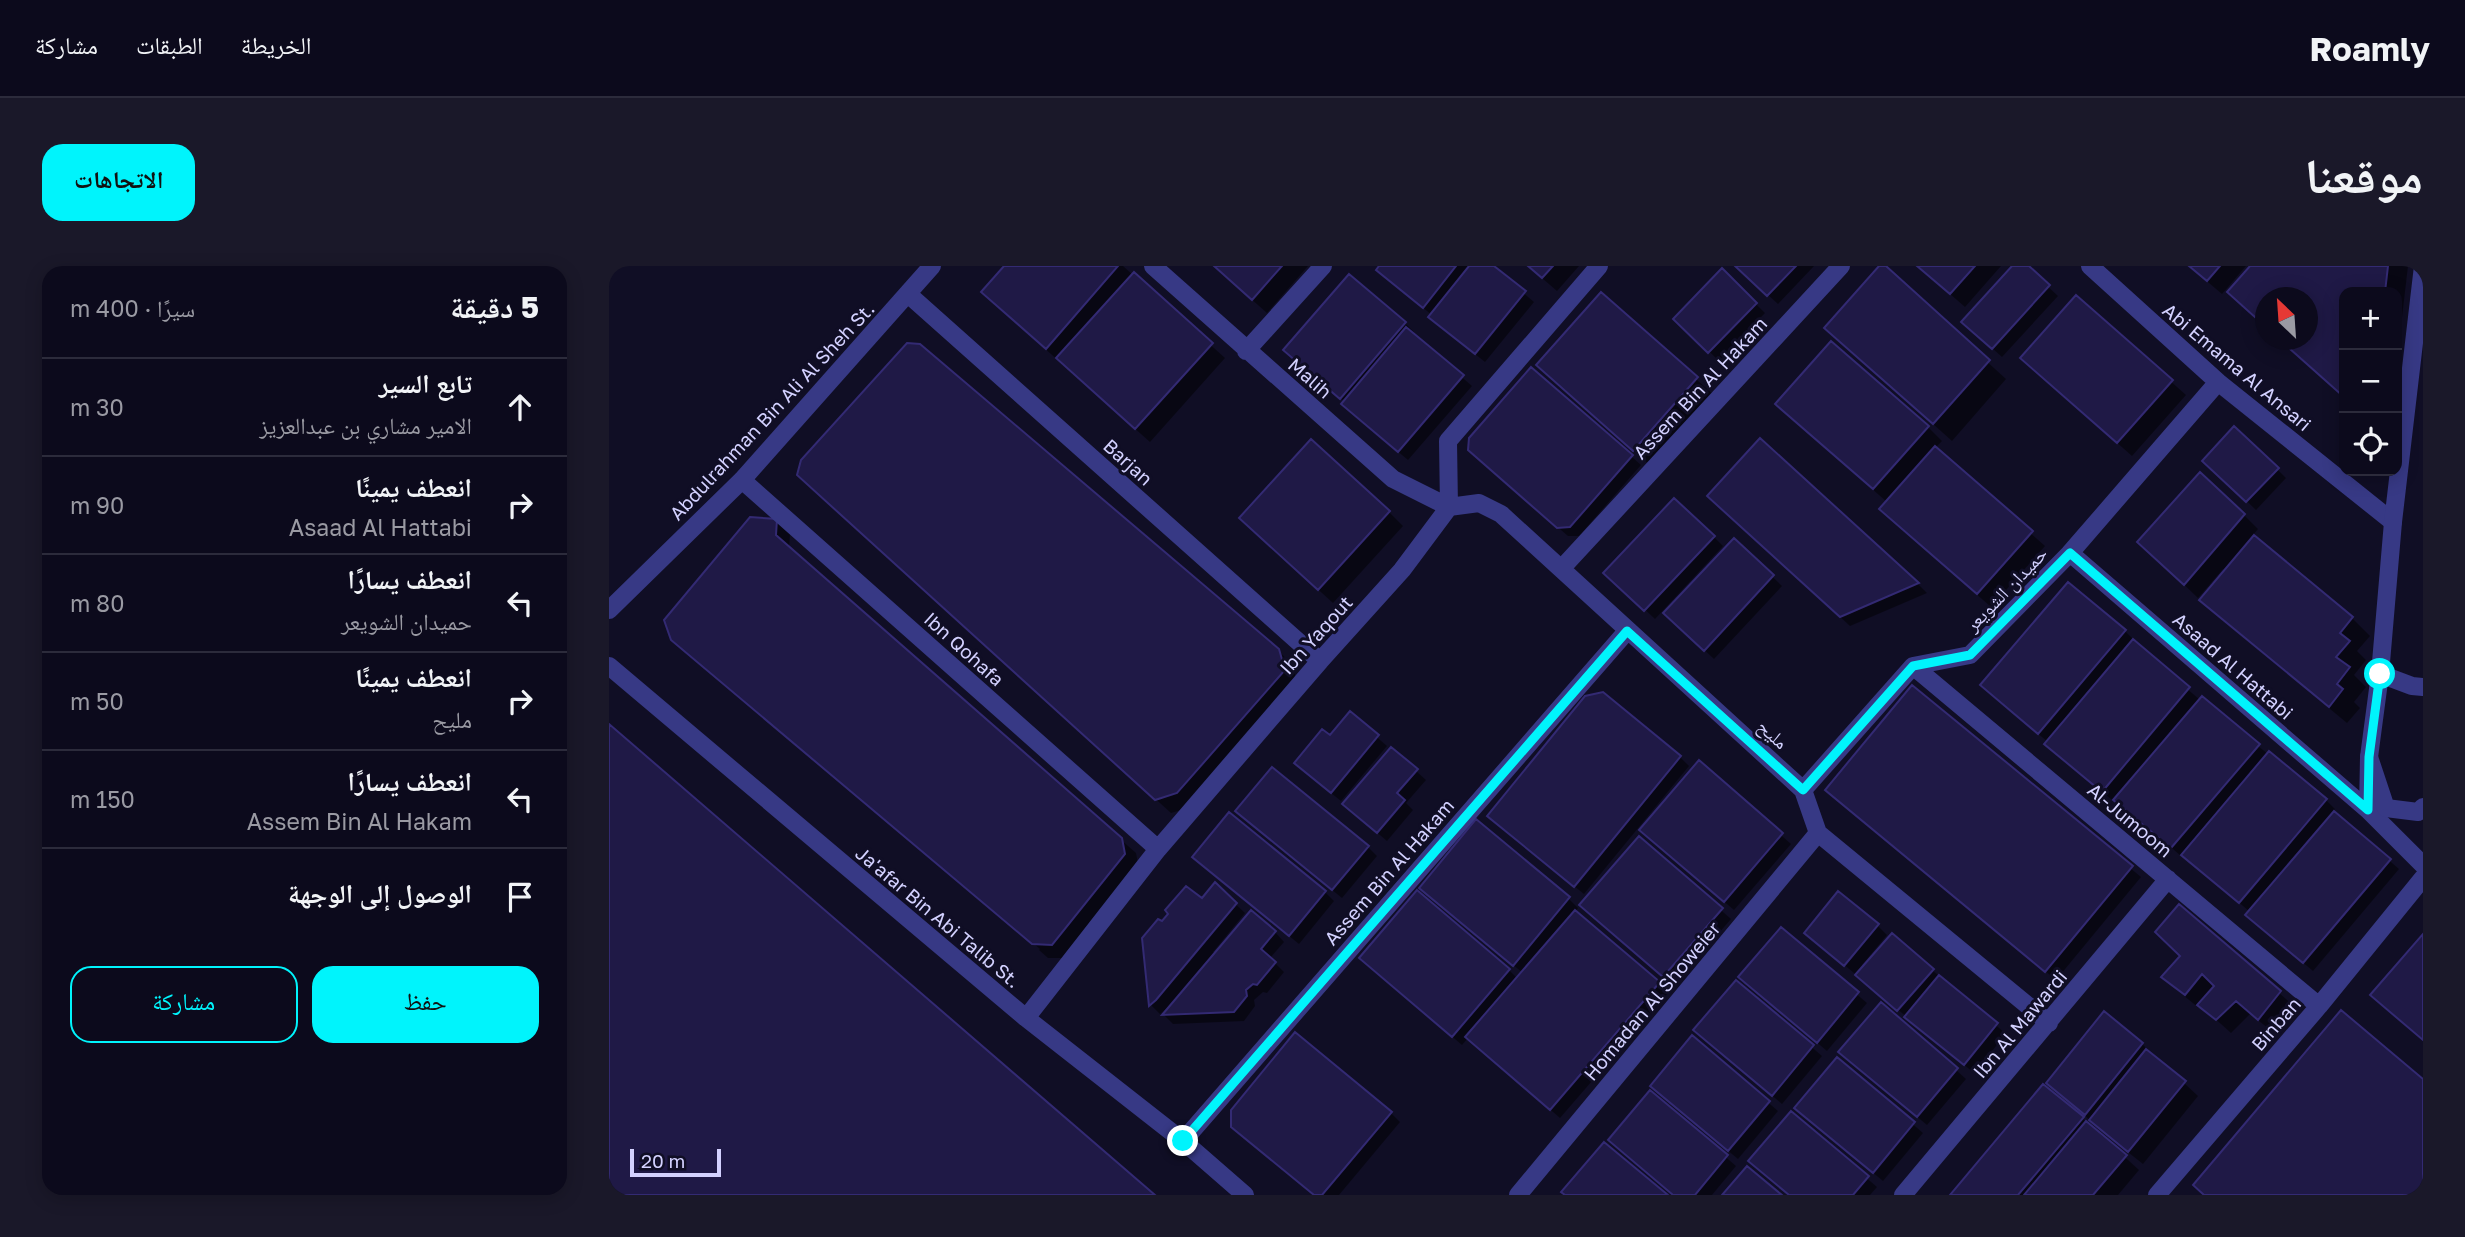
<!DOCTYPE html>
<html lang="ar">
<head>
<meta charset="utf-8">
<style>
	:root { --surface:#0c0a1c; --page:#1a1829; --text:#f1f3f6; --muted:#9a9aa3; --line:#2c2b3b; --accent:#00f4fc }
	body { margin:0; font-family:"Golos Text","Noto Naskh Arabic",sans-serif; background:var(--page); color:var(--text); direction:rtl }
	.controls { position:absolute; right:21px; top:21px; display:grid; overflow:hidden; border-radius:14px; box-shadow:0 4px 18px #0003 }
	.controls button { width:63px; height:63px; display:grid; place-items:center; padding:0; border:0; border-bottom:2px solid var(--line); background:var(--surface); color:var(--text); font:35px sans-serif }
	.compass { position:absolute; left:1646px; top:21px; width:63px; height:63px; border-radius:50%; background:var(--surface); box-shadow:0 4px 18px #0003; rotate:335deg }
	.scale { position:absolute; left:21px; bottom:18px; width:91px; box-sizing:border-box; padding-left:7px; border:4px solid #d3d1ff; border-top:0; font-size:19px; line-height:24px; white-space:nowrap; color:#d3d1ff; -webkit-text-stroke:5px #100e25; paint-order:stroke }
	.stop { position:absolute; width:21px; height:21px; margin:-16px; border:5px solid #00f4fc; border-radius:50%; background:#fff }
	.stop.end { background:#00f4fc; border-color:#fff; box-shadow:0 2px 7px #0008 }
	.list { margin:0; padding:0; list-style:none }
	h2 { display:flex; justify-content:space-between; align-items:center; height:91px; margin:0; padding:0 28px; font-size:30px }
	h2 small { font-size:23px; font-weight:400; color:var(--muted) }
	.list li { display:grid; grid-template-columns:46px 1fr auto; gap:21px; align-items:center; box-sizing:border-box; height:98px; padding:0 28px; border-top:2px solid var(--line) }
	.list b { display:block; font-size:26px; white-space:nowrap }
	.list p { margin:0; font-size:23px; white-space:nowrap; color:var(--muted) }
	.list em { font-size:23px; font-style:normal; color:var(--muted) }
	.actions { display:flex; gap:14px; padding:21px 28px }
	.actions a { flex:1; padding:16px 0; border:2px solid var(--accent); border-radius:21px; text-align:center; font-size:24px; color:var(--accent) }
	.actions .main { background:var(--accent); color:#111 }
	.icon { flex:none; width:38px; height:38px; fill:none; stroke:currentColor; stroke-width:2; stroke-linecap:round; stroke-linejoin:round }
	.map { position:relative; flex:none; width:1814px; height:929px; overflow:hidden; direction:ltr; border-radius:21px }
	header { display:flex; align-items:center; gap:42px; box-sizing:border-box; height:98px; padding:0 35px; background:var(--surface); border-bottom:2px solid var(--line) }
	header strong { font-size:33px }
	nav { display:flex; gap:38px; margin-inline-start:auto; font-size:24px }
	.intro { display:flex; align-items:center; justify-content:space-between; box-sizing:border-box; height:168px; padding:0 42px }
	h1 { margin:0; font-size:49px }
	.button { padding:18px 32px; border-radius:21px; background:var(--accent); color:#111; font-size:24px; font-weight:700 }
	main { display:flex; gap:42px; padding:0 42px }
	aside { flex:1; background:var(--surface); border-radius:21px; box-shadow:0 4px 18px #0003 }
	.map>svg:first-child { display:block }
	.shadow { fill:#0007 }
	.building { fill:#1f1946; stroke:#332a73; stroke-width:2 }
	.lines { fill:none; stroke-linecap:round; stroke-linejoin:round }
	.minor { stroke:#373985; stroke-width:18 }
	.tertiary { stroke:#373985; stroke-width:18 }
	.route { stroke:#00f4fc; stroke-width:9 }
	.labels { text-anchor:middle; stroke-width:6; stroke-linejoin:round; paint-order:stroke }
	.street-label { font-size:19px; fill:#d3d1ff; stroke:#100e25 }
</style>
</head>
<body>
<header>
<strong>Roamly</strong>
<nav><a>الخريطة</a><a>الطبقات</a><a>مشاركة</a></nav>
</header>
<div class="intro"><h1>موقعنا</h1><a class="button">الاتجاهات</a></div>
<main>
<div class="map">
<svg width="1814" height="929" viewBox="0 0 1814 929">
	<rect width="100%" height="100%" fill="#100e25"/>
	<path class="shadow" d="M397,0H514L616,92L541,176L388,40Z
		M605,0H699L658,47Z
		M773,0H883L925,36L876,96L831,60L823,49L778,13Z
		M919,0H970L948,25Z
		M1127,0H1205L1169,38Z
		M1273,0L1397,113L1343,175L1217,62Z
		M1309,0H1392L1356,41Z
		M1405,0H1417L1449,30L1393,91L1364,65Z
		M1580,0H1637L1613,28Z
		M1644,0H1799L1788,94V26H1735V130L1671,74H1699V32H1657V60L1620,26Z
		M1113,5L1156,47L1110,95L1067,53Z
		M992,29L1106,130L1043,201L948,117Z
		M1467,31L1577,129L1523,190L1427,105Z
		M796,57L805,66L803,68L863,120L799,194L743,147L736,136L686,93Z
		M1223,77L1319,161L1333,175L1326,182L1436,280L1382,341L1286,256L1278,236L1182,152Z
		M1151,174L1309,318L1318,327L1241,360L1110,239Z
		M1022,190L1032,199L970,270H959L870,193Z
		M1595,194L1668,203L1677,212L1647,244Z
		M204,222L669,384L683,399L689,419L582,541L562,547Z
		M780,246L794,260L724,337L646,266Z
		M1635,249L1649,263L1643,270L1743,352L1761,370L1748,385L1757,394L1745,409L1757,421L1745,436L1751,442L1738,457L1611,352L1593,334L1617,305L1614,303L1589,332L1544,289Z
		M167,254L181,268L180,283L527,587L530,603L457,692H439L430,684L431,683L74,382Z
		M1105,271L1114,280L1046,353L997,307Z
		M1125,274L1173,320L1105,393L1056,347Z
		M1516,365L1525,374L1524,376L1591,434L1717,534L1726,543L1724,546L1790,603L1704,705L1648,658L1641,646L1574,588L1572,590L1505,532L1503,534L1447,487L1439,476L1382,429Z
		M1303,421L1532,611L1447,714L1227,533Z
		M741,448L778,480L732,535L696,506Z
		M1071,491L1080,500L975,628L889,559Z
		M1090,497L1182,578L1125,644L1042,573Z
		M807,505L817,514L797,537L804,544L778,575L745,547Z
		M638,554L759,581L768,590L733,632Z
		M867,556L960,633L969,642L966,646L1059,727L951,852L859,772L853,779L762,701L900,704L909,713L914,707L822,631Z
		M1030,572L1122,653L1065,719L981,648Z
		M595,600L716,626L725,635L690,678Z
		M606,619L636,647L604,686L607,688L666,666L675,676L661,692L675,706L658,727L654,726L645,734L646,740L635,755L564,758L555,749L561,740L551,748L542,739L535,673L553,658L594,634Z
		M1570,641L1685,740L1664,766L1641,748L1622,767L1592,740L1590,742L1569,725L1555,711L1573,690Z
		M1268,659L1278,669L1253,699L1255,701L1323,704L1397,768L1365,807L1197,667Z
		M1172,664L1258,737L1218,785L1141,720Z
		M1127,716L1213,790L1173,838L1096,773Z
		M1495,748L1533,778L1589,830L1534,898L1496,868L1440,817Z
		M1084,772L1169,845L1129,893L1052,829Z
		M1228,793L1314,867L1274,915L1197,851Z
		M1241,795L1347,804L1357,813L1318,859Z
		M1041,826L1127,900L1103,929H1065Z
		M782,847L791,856L730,929H706Z
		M1182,847L1268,921L1261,929H1181Z
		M1473,852L1530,904L1509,929H1343Z"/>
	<path class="building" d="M395,0H509L437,83L372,26Z
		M605,0H673L643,34Z
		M770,0H847L814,42L767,4Z
		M860,0H885L917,25L866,88L819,51Z
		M919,0H944L933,12Z
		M1126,0H1187L1158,30Z
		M1270,0H1277L1381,94L1324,158L1215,62Z
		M1308,0H1366L1341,28Z
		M1403,0H1420L1441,19L1383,83L1352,56Z
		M1580,0H1611L1598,15Z
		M1641,0H1779L1776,26H1735V131L1671,74H1699V32H1657V61L1618,26Z
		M1113,2L1148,37L1099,87L1064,53Z
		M525,6L604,77L526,163L447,92Z
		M740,8L797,56L731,133L674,84Z
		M992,26L1089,111L1024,185L927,99Z
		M1467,29L1564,114L1508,177L1411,92Z
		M797,61L855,109L789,186L732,138Z
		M1222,75L1320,160L1264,223L1166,138Z
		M298,77L311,78L670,383L676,404L568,527L546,534L188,209L192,194Z
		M922,101L1024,189L961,261L948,262L859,184L860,172Z
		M1625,160L1670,202L1637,236L1593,195Z
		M1151,172L1310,317L1231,351L1098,230Z
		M702,173L781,245L709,324L630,252Z
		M1326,180L1424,265L1368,328L1270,243Z
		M1591,206L1636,248L1575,319L1528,276Z
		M1065,232L1106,270L1035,345L994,307Z
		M141,251L168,253L167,269L513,572L516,588L443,679L423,678L62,374L55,354Z
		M1645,269L1744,351L1731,367L1741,375L1727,391L1741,401L1728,418L1734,423L1720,441L1590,334Z
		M1125,272L1165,309L1095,385L1054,347Z
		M1459,316L1517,364L1429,468L1371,419Z
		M1524,373L1581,421L1493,526L1435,478Z
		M1303,419L1524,600L1436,706L1216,524Z
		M994,426L1072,490L965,621L878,550L976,430Z
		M1593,430L1651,478L1562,582L1504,534Z
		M741,445L770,469L722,527L685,497L713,463L721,469Z
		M0,458L546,929H0Z
		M782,481L809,503L788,527L796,534L768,567L733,538Z
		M1660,485L1718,533L1630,637L1572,589Z
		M1090,494L1174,567L1115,636L1030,564Z
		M663,501L760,580L723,624L626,545Z
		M1725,545L1782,593L1694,697L1636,649Z
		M620,546L717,625L680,670L583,591Z
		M867,553L961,631L904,700L810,622Z
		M1030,570L1114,642L1054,711L970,639Z
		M606,616L628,637L547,734L540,740L533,672L549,653L553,655L559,648L556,644L577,620L593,632Z
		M808,624L901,703L843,771L750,692Z
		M1229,625L1270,658L1235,700L1195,667Z
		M1570,638L1672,725L1649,754L1627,735L1607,754L1588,739L1605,720L1593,708L1576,729L1552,711L1571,690L1546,666Z
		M642,644L667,665L652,683L667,696L648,719L644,718L637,724L638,730L625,746L553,749Z
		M966,644L1051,716L941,844L856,771Z
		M1172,661L1250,726L1208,777L1129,711Z
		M1283,667L1325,703L1288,745L1246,709Z
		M1814,668V774L1761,729Z
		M1330,709L1389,757L1355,799L1295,751Z
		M1127,714L1205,779L1163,830L1084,764Z
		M1272,736L1349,802L1308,851L1229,786Z
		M1732,744L1814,813V929H1595L1584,919Z
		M1495,745L1534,777L1476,849L1437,817Z
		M686,766L783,846L713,929H705L622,861V844Z
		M1083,769L1161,835L1119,885L1041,820Z
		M1537,783L1577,815L1519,886L1480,854Z
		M1228,791L1306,856L1264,907L1185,842Z
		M1434,818L1475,851L1409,929H1341Z
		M1041,824L1119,889L1086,929H1064L999,874Z
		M1182,845L1260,910L1244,929H1180L1139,895Z
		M1477,855L1518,889L1484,929H1415Z
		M995,876L1059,929H956L952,926Z
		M1138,900L1173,929H1113Z"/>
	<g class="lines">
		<path class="minor" d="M544,0L784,213L840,241L870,237L892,248L1194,524L1209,567L1440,757
			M1481,0L1609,116L1784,256
			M299,28L711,395
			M637,85L714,0
			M133,214L549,583
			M1461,287L1759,544
			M952,303L1232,0
			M0,344L133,214L323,0
			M0,400L417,752L574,875L636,929
			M1304,400L1710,740
			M1771,408L1760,491L1759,544L1814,599
			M1194,524L1304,400L1361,389L1461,287L1609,116
			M417,752L549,583L711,395L793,304L840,241L839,175L990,0
			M574,875L1018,365
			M909,929L1209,567
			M1294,929L1559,613
			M1548,929L1710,740L1814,612"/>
		<path class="tertiary" d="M1814,0L1784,256L1771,408L1803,420L1814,421
			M1760,491L1777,542L1809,546L1814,541"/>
	</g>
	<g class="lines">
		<path class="route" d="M574,875L1018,365L1194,524L1304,400L1361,389L1461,287L1759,544L1760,491L1771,408"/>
	</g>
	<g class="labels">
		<g class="street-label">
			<text transform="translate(1628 101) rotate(40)" y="7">Abi Emama Al Ansari</text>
			<text transform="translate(701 112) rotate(41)" y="7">Malih</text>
			<text transform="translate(1091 122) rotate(-47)" y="7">Assem Bin Al Hakam</text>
			<text transform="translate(163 145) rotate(-47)" y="7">Abdulrahman Bin Ali Al Sheh St.</text>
			<text transform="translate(519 196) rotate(42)" y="7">Barjan</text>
			<text transform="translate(1397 323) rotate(-46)" y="7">حميدان الشويعر</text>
			<text transform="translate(707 369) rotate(-48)" y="7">Ibn Yaqout</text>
			<text transform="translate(355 383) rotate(42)" y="7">Ibn Qohafa</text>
			<text transform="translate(1624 400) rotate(41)" y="7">Asaad Al Hattabi</text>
			<text transform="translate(1164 468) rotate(42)" y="7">مليح</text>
			<text transform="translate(1521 554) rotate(40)" y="7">Al-Jumoom</text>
			<text transform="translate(780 606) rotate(-49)" y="7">Assem Bin Al Hakam</text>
			<text transform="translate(329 651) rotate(40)" y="7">Ja'afar Bin Abi Talib St.</text>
			<text transform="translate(1043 735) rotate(-50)" y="7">Homadan Al Showeier</text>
			<text transform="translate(1411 758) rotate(-50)" y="7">Ibn Al Mawardi</text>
			<text transform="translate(1667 758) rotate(-49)" y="7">Binban</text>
		</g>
	</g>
</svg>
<div class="controls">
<button>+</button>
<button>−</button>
<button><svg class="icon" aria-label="locate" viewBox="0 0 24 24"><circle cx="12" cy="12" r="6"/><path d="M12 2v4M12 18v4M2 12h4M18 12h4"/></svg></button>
</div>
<svg class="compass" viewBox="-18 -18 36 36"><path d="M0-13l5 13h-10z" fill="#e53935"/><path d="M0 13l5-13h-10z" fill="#9a9aa3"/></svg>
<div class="scale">20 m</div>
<div class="stop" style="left:1771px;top:408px"></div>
<div class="stop end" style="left:574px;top:875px"></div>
</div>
<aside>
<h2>5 دقيقة<small>سيرًا · 400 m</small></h2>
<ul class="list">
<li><svg class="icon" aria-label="ahead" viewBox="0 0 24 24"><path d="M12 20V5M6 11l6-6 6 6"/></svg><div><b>تابع السير</b><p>الامير مشاري بن عبدالعزيز</p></div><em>30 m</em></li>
<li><svg class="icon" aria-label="right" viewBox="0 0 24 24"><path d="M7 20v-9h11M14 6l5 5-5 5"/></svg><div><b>انعطف يمينًا</b><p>Asaad Al Hattabi</p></div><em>90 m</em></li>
<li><svg class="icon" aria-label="left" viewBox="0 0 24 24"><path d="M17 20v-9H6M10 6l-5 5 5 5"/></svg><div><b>انعطف يسارًا</b><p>حميدان الشويعر</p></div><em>80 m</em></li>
<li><svg class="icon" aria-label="right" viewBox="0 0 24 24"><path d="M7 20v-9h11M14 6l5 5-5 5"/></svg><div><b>انعطف يمينًا</b><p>مليح</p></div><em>50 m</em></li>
<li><svg class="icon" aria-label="left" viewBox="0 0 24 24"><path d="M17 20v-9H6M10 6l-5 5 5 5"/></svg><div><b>انعطف يسارًا</b><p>Assem Bin Al Hakam</p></div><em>150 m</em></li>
<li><svg class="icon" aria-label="arrive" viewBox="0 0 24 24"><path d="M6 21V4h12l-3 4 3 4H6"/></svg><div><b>الوصول إلى الوجهة</b></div></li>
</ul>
<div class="actions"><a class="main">حفظ</a><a>مشاركة</a></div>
</aside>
</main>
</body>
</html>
